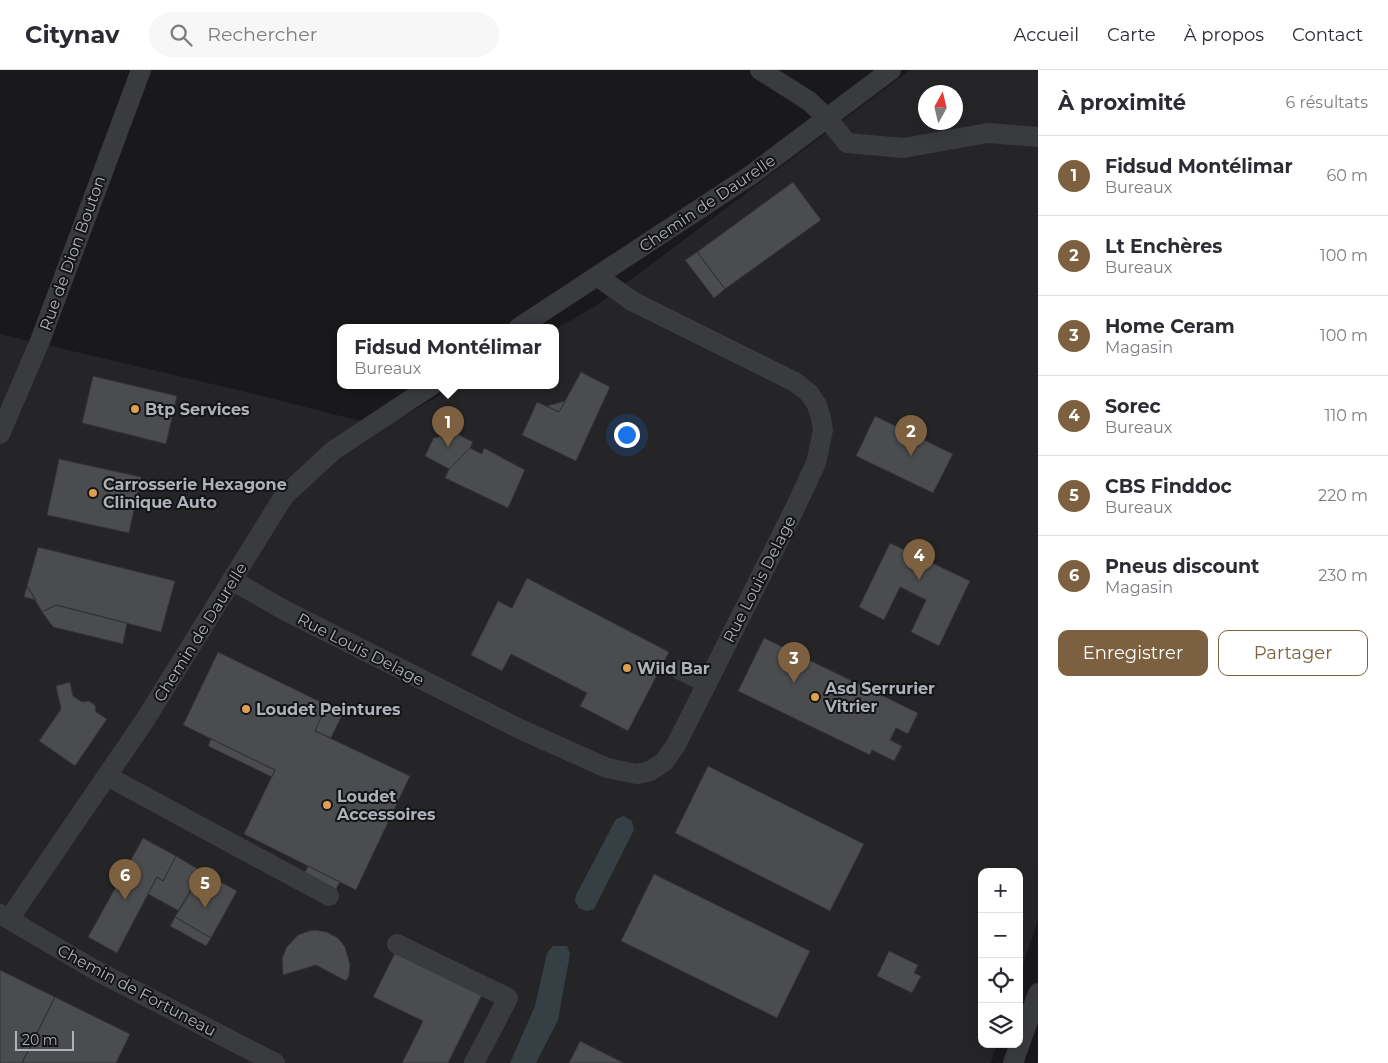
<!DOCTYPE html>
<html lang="fr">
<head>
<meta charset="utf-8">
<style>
	:root { --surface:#fff; --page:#f7f7f7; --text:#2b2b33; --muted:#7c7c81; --line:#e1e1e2; --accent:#7c603f }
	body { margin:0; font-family:Montserrat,sans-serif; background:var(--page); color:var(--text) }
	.controls { position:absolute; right:15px; bottom:15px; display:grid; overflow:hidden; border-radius:10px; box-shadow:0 5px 20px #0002 }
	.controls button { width:45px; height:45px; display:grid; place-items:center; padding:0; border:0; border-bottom:1px solid var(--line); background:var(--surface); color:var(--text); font:25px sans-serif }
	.compass { position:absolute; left:918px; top:15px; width:45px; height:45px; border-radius:50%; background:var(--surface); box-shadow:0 5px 20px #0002; rotate:8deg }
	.scale { position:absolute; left:15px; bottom:12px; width:59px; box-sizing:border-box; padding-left:5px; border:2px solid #adb1b9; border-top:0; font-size:14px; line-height:18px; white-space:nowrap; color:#adb1b9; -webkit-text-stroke:4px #141416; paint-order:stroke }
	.you { position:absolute; left:626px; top:364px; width:18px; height:18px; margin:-12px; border:4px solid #fff; border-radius:50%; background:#1a73e8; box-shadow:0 0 0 8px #1a73e833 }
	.badge { display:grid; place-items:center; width:32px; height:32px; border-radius:50%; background:var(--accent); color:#fff; font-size:16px; font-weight:700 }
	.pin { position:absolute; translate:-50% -41px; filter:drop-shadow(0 1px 2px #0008) }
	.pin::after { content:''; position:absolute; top:26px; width:18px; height:15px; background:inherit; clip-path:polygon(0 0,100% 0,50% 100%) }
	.popup { position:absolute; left:337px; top:254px; width:222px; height:65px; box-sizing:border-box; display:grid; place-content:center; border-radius:10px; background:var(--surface); filter:drop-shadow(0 1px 4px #0005); font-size:16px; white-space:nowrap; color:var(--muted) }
	.popup b { font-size:19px; color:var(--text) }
	.popup::after { content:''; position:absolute; left:50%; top:100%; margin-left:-10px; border:10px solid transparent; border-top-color:var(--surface) }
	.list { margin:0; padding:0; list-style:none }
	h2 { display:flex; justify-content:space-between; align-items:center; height:65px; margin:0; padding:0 20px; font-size:21px }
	h2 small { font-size:16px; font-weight:400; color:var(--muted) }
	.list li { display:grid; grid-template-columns:32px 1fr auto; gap:15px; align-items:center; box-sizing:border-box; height:80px; padding:0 20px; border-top:1px solid var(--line) }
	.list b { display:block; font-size:19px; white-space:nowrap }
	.list p { margin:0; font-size:16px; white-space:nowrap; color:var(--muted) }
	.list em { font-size:16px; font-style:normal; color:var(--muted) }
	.actions { display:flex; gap:10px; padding:15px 20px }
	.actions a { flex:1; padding:11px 0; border:1px solid var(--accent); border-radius:10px; text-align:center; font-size:18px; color:var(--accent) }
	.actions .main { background:var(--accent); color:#fff }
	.icon { flex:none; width:28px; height:28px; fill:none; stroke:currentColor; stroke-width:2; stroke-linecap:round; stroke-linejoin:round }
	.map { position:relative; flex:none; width:1038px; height:993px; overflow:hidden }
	header { display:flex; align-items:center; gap:30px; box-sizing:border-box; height:70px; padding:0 25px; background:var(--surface); border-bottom:1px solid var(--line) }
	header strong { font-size:24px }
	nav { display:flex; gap:28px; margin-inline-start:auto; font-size:18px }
	.search { width:350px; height:45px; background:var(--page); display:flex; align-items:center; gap:12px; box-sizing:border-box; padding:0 18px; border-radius:28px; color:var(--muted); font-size:19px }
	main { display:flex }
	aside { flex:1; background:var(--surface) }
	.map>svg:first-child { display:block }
	.built { fill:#252527; fill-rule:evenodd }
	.water { fill:#353f44 }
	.building { fill:#4b4c4f; stroke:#333336 }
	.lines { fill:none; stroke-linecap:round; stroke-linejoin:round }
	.minor { stroke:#3a3b3f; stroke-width:20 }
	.poi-dot { fill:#dfa04d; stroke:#141416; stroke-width:2 }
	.labels { text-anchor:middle; stroke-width:4; stroke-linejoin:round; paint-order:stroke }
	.street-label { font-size:16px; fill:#adb1b9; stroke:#141416 }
	.poi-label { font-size:16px; font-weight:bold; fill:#adb1b9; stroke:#141416; text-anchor:start }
</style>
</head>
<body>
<header>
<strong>Citynav</strong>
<div class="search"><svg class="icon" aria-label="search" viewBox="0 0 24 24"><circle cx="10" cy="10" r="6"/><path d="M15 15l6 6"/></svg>Rechercher</div>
<nav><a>Accueil</a><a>Carte</a><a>À propos</a><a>Contact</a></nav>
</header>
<main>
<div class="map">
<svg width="1038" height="993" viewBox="0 0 1038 993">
	<rect width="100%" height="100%" fill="#19191b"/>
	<path class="built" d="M910,0H1038V850L1019,907V802H982V974H997L991,993H0V264L242,321L384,357L456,316H556V259L597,235ZM926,22H956V52H926Z"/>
	<path class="water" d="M624,746L632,751L634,760L594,839L587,841L579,838L575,831L576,825L616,749Z
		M553,876H567L570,884L558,950L536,993H510L535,936L547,883Z"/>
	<path class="building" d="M793,112L821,150L725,219L697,182Z
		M697,182L725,219L714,228L685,190Z
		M581,302L610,317L576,391L522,365L537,332L559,342Z
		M93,306L177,326L166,374L82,353Z
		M565,331L559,342L547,336Z
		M875,346L953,384L933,423L856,386Z
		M447,359L473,372L470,378L449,399L425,386L434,367L437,368Z
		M470,378L482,384L484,378L525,400L508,438L445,408L449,399Z
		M59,389L141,407L129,463L47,445Z
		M890,473L970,511L939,576L911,562L926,530L900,517L884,550L859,537Z
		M38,477L175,511L161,562L56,535L42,542L27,516Z
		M527,508L669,582L628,661L580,636L587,623L511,584L502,601L471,585L498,531L512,538Z
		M27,516L36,530L24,527Z
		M56,535L127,553L123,574L53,557L42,542Z
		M764,568L918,643L908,664L896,658L890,670L902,676L894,691L872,680L870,685L738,621Z
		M218,582L327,635L315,661L410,706L356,820L244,764L275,700L183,655Z
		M70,612L73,626L82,632L89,631L95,635L96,642L107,649L75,696L39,671L61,639L56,616Z
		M327,635L343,643L331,668L315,661Z
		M211,669L275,700L272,707L208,676Z
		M708,696L864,774L830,841L675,763Z
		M143,768L176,786L163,811L157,807L117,883L88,867Z
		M176,786L201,801L188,827L179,841L148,824L157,807L163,811Z
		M308,796L340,812L336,819L304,804Z
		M201,801L237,821L211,868L175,847Z
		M654,804L810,881L777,948L621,871Z
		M175,847L211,868L206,876L170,856Z
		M315,860L327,862L332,865L338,868L345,877L350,894L349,906L346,911L316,895L283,905L282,889L286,878L298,865L309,861Z
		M396,881L482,925L448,993H402L423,951L373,927Z
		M889,881L918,895L914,903L921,906L912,923L877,906Z
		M0,900L55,927L22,993H0Z
		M55,927L130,964L116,993H22Z
		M580,971L624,993H569Z"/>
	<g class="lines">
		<path class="minor" d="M760,0L809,31L827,48L847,73L903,78L988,63L1038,67
			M518,258L751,105L891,0
			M0,364L40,271L141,0
			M232,510L284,540L522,660L607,698L637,704L650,701L664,692L676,675L795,438L816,393L823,360L821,348L817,335L809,323L795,312L632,231L597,206
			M680,600L707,613
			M107,706L329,826
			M0,844L95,900L275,993
			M9,849L145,650L284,426L334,380L431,316
			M397,874L508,928L474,993
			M1013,993L1038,923"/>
	</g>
	<g class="poi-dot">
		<circle cx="135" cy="339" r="5"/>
		<circle cx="93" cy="423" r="5"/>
		<circle cx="627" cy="598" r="5"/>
		<circle cx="815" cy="627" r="5"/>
		<circle cx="246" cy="639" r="5"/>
		<circle cx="327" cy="735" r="5"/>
	</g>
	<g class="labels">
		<g class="street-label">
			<text transform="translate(707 133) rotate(-34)" y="6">Chemin de Daurelle</text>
			<text transform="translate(72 183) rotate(-70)" y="6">Rue de Dion Bouton</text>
			<text transform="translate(759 509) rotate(-63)" y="6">Rue Louis Delage</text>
			<text transform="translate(200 562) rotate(-58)" y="6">Chemin de Daurelle</text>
			<text transform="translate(361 579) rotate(27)" y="6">Rue Louis Delage</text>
			<text transform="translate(137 920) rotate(28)" y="6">Chemin de Fortuneau</text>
		</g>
		<g class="poi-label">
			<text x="145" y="345">Btp Services</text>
			<text x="103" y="420">Carrosserie Hexagone<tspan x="103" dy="18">Clinique Auto</tspan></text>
			<text x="637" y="604">Wild Bar</text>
			<text x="825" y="624">Asd Serrurier<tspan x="825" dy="18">Vitrier</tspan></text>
			<text x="256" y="645">Loudet Peintures</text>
			<text x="337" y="732">Loudet<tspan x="337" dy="18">Accessoires</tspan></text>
		</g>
	</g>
</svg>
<div class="controls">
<button>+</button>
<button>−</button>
<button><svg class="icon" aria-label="locate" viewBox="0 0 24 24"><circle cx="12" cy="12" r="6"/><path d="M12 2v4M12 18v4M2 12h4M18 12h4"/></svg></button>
<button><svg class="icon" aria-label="layers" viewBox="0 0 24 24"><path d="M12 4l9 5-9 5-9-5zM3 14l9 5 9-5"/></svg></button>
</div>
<svg class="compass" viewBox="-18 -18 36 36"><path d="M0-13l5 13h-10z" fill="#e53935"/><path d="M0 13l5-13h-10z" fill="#7c7c81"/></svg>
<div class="scale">20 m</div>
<div class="you"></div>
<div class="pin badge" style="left:448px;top:377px">1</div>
<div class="popup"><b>Fidsud Montélimar</b>Bureaux</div>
<div class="pin badge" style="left:911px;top:386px">2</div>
<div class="pin badge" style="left:794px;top:613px">3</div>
<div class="pin badge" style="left:919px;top:510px">4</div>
<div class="pin badge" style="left:205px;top:838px">5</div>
<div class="pin badge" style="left:125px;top:830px">6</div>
</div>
<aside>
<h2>À proximité<small>6 résultats</small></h2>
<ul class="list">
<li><span class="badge">1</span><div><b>Fidsud Montélimar</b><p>Bureaux</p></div><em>60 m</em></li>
<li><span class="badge">2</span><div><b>Lt Enchères</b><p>Bureaux</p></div><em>100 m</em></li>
<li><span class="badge">3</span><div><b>Home Ceram</b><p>Magasin</p></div><em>100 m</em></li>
<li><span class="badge">4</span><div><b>Sorec</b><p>Bureaux</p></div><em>110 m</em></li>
<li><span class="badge">5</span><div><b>CBS Finddoc</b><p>Bureaux</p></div><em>220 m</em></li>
<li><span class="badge">6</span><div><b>Pneus discount</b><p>Magasin</p></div><em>230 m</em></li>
</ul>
<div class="actions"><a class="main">Enregistrer</a><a>Partager</a></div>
</aside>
</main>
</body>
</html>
